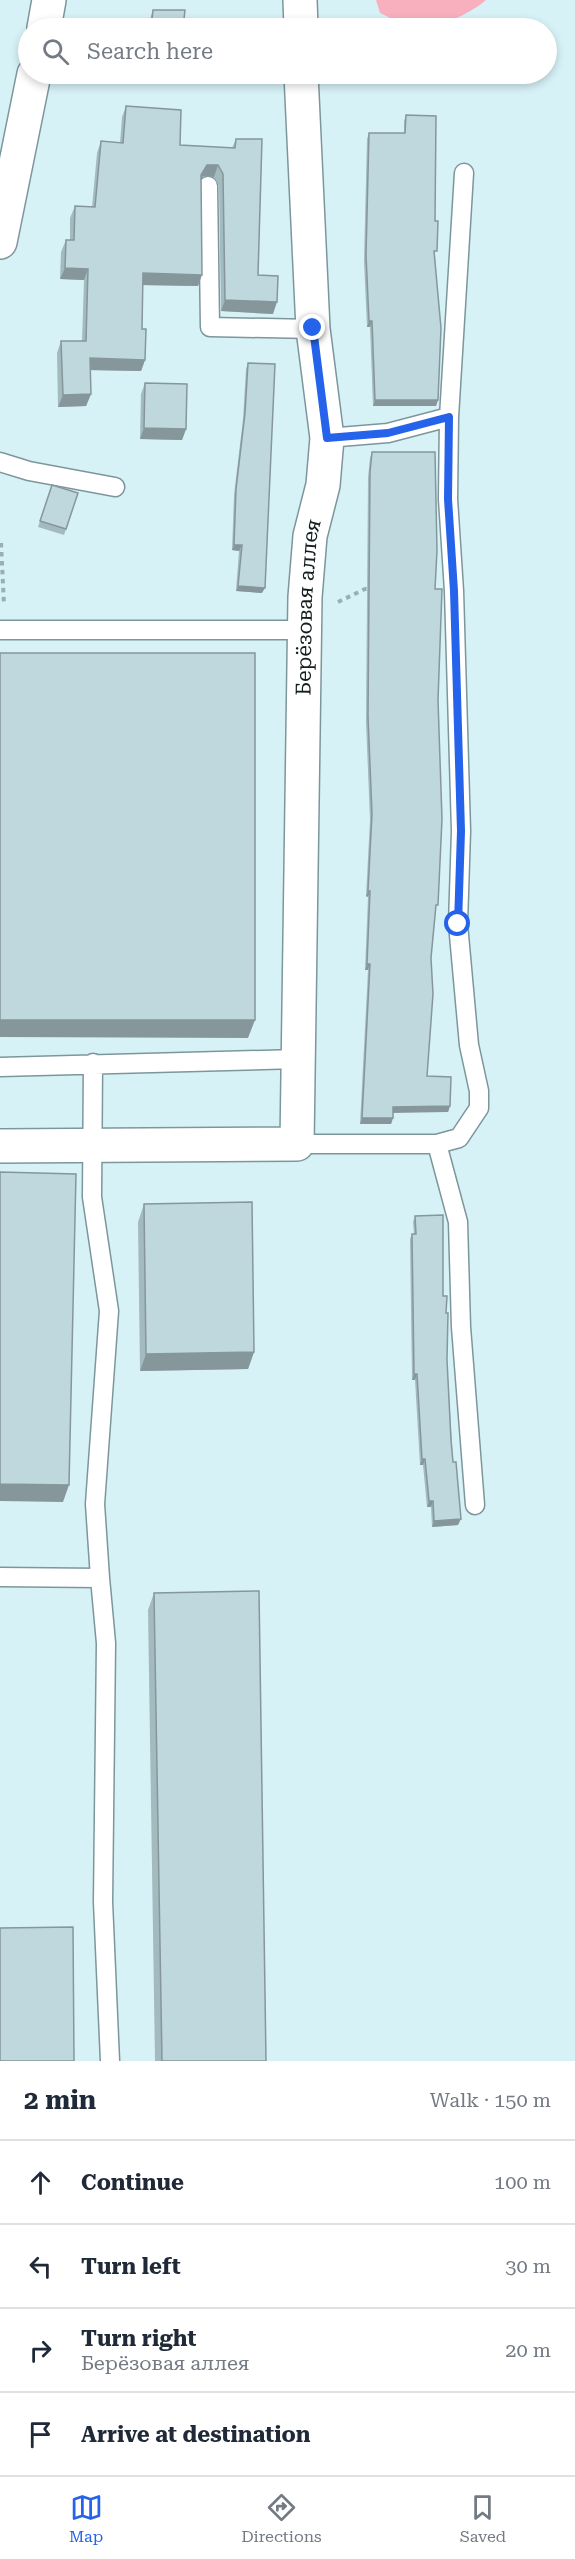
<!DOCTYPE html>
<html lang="en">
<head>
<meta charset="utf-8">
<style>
	:root { --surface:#fff; --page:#f2f2f3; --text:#1f2937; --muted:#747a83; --line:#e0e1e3; --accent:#2563eb }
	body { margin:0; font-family:"Roboto Serif",serif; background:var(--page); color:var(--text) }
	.stop { position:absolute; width:18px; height:18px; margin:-14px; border:4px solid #2563eb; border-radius:50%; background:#fff }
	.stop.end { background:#2563eb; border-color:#fff; box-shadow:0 2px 6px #0008 }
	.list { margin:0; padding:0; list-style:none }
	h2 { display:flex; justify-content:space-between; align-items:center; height:78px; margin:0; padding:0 24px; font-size:26px }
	h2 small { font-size:20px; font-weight:400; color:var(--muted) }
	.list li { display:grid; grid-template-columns:39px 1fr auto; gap:18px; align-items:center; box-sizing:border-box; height:84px; padding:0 24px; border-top:2px solid var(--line) }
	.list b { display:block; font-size:22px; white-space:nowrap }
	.list p { margin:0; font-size:20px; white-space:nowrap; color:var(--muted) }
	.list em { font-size:20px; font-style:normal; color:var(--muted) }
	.icon { flex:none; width:33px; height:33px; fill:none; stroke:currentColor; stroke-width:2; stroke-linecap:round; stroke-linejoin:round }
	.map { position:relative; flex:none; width:575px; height:2061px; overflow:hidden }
	.search { position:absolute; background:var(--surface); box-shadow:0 3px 9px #0003; left:18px; right:18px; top:18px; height:66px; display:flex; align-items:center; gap:15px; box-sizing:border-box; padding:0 21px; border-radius:33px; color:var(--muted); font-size:22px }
	.sheet { height:414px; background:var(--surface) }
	nav { display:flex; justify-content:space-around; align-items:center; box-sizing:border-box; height:84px; border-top:2px solid var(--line); background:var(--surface); font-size:16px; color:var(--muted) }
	nav a { display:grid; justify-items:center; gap:3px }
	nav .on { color:var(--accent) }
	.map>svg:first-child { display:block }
	.green { fill:#f9b0be }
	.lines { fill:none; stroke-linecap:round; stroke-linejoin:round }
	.service-casing { stroke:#7d969b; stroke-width:21 }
	.minor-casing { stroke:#7d969b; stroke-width:36 }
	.primary-casing { stroke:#7d969b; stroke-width:36 }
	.path { stroke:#99afb3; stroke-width:4; stroke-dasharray:4.5 4.5; stroke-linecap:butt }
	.service { stroke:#fff; stroke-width:18 }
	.minor { stroke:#fff; stroke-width:33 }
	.primary { stroke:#fff; stroke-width:33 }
	.wall { fill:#a3babf }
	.shaded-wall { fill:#85979b }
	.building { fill:#bed8de; stroke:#85979b; stroke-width:1.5 }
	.route { stroke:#2563eb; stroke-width:8 }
	.labels { text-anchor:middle; stroke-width:6; stroke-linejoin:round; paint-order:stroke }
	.street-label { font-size:21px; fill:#141e1f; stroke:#d7f2f7 }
</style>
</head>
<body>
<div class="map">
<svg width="575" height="2061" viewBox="0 0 575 2061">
	<rect width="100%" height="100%" fill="#d7f2f7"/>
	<path class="green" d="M376,0H486C472,13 429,34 409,28C399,25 390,17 380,13Z"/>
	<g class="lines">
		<defs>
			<path id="service" d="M208,186L210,327L313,329
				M327,438L388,433L449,417
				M0,462L29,471L115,487
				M0,630H304
				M93,1063L92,1197L109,1311L95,1504L100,1578
				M0,1067L298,1059
				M297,1144H437L459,1138L479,1108V1091L469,1045L458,924L461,831L454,591L448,499L449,417L464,173
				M437,1144L458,1222L461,1327L475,1505
				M0,1577L100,1578L106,1643L103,1902L110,2061"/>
			<g id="minor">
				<path d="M300,0L301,28"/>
				<path id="s1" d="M0,1146L297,1144L305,597L310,536L323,485L327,438L313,329L301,74"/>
			</g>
			<path id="primary" d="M44,28L49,0
				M0,242L34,74"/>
		</defs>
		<use href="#service" class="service-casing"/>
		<use href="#minor" class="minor-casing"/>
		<use href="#primary" class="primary-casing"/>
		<path class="path" d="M1,543L4,605
			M338,602L365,589H370"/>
		<use href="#service" class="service"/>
		<use href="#minor" class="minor"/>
		<use href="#primary" class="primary"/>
	</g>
	<path class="wall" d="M153,10L183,28H149L151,16Z
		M126,106L180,145L232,148L236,139L258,275L273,314L221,311L219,186L214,177L203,176L201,179L198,286L143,285L142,329L145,360L141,371L90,370L91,394L86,406L58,407L57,353L61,341H82L84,280L60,279L61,252L66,240H70V218L75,206L92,207L97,153L101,141L120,143L122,117Z
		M406,115L435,256L438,400L436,406H373L370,327H367L364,261L367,139L369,133H404V121Z
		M248,363L262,593L236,591L239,551L232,550L234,495L243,419L246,369Z
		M145,383L186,429L182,440L140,439L141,394Z
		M372,452L435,589L438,700L435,910L431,958L427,1076L450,1106L448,1112H393V1118L391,1124H360L368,970H365L368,897L366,896L370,820L366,722L368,478L370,458Z
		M52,485L78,493L64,535L38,527Z
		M144,1204L254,1352L248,1369L140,1371L138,1222Z
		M415,1216L443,1296L446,1313L447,1360L453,1462L458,1525L432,1527L431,1507H427L423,1465H420L415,1380H412L410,1239L412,1234H414L413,1222Z
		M154,1593L266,2061H155L148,1610Z"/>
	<path class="shaded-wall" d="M207,165H218L214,177L203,176L197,186L201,175Z
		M65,268L88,269L84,280L60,279Z
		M143,273L202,275L198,286L139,285Z
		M225,300L277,302L273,314L221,311Z
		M369,321H372L370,327H367Z
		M90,358L145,360L141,371L86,370Z
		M91,394L86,406L58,407L63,395Z
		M375,400H438L436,406H373Z
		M144,428L186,429L182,440L140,439Z
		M234,545H242L239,551L232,550Z
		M238,586L265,588L262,593L236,591Z
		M368,891H370L368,897L366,896Z
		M367,964H370L368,970H365Z
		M0,1020H255L248,1038L0,1037Z
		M450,1106L448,1112L391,1113L393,1107Z
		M362,1118H393L391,1124H360Z
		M254,1352L248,1369L140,1371L146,1354Z
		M414,1374H417L415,1380H412Z
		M422,1459H425L423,1465H420Z
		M0,1484L69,1485L63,1502L0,1501Z
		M429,1501H433L431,1507H427Z
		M461,1519L458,1525L432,1527L434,1521Z"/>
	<path class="building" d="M153,10H185L183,28H151Z
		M126,106L181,110L180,145L235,148L236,139H262L258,275L278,276L277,302L225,300L223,174L218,165H207L201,175L202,275L143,273L142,329H146L145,360L90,358L91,394L63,395L61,341H86L88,269L65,268L66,240H74L75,206L95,207L101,141L123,143Z
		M406,115L436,116L435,221H438L437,251H434L441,328L438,400H375L372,321H369L366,255L369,133H405Z
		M248,363L275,364L265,588L238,586L242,545H234L236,489L245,413Z
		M145,383L187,384L186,429L144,428Z
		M372,452H435L437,551L435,589H442L438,700L442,819L438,905H436L431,958L433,994L427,1076L451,1077L450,1106L393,1107V1118H362L370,964H367L370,891H368L372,814L368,716L370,472Z
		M52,485L78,493L66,529L40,521Z
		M0,653H255V1020H0Z
		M0,1172L76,1174L69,1485L0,1484Z
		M252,1202L254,1352L146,1354L144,1204Z
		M443,1215V1296H447L446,1313H448L447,1360L451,1440L453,1462H456L461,1519L434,1521L433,1501H429L425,1459H422L417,1374H414L412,1234H416L415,1216Z
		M259,1591L266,2061H162L154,1593Z
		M73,1927L74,2061H0V1928Z"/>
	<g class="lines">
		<path class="route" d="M313,328L327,438L388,433L449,417L448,499L454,591L461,831L458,924"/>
	</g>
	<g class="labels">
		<g class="street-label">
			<text dy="7" stroke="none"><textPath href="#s1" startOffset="834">Берёзовая аллея</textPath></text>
		</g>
	</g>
</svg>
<div class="stop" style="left:458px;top:924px"></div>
<div class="stop end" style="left:313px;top:328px"></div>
<div class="search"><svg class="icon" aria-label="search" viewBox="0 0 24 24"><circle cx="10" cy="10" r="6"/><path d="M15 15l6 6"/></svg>Search here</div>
</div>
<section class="sheet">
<h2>2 min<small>Walk · 150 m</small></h2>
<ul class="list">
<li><svg class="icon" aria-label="ahead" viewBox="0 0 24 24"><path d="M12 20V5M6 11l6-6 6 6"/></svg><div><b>Continue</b></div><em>100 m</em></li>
<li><svg class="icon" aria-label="left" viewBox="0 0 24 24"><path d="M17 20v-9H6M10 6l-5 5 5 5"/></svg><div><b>Turn left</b></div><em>30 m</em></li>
<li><svg class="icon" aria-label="right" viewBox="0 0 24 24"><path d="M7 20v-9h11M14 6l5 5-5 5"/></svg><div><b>Turn right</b><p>Берёзовая аллея</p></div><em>20 m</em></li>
<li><svg class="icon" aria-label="arrive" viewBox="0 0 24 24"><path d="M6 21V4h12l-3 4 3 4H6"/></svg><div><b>Arrive at destination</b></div></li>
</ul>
</section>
<nav>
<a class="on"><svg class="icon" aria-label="map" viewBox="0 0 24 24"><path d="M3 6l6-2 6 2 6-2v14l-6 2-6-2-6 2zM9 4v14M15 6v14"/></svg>Map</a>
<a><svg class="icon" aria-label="directions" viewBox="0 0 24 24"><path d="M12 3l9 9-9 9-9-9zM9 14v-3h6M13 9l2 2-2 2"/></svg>Directions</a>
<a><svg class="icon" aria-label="saved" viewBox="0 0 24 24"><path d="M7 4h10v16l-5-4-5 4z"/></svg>Saved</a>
</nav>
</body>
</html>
